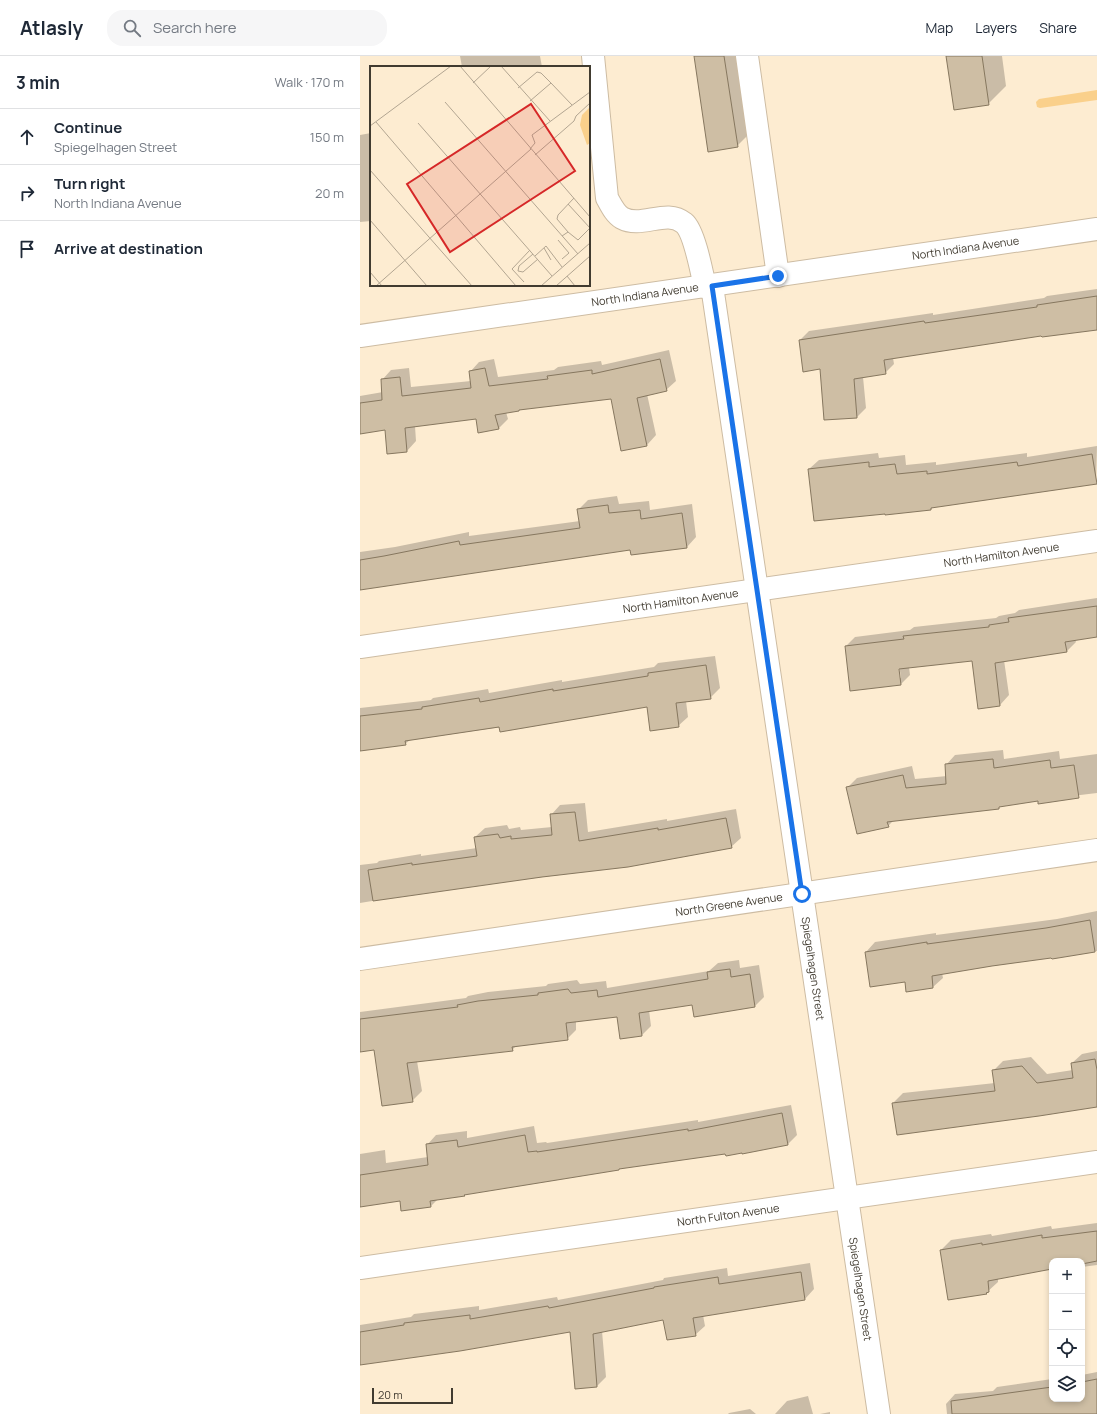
<!DOCTYPE html>
<html lang="en">
<head>
<meta charset="utf-8">
<style>
	:root { --surface:#fff; --page:#f6f6f7; --text:#1f2937; --muted:#747a83; --line:#e0e1e3 }
	body { margin:0; font-family:Manrope,sans-serif; background:var(--page); color:var(--text) }
	.controls { position:absolute; right:12px; bottom:12px; display:grid; overflow:hidden; border-radius:8px; box-shadow:0 2px 6px #0003 }
	.controls button { width:36px; height:36px; display:grid; place-items:center; padding:0; border:0; border-bottom:1px solid var(--line); background:var(--surface); color:var(--text); font:20px sans-serif }
	.scale { position:absolute; left:12px; bottom:10px; width:81px; box-sizing:border-box; padding-left:4px; border:2px solid #413b30; border-top:0; font-size:11px; line-height:14px; white-space:nowrap; color:#413b30; -webkit-text-stroke:3px #fdecd1; paint-order:stroke }
	.stop { position:absolute; width:12px; height:12px; margin:-9px; border:3px solid #1a73e8; border-radius:50%; background:#fff }
	.stop.end { background:#1a73e8; border-color:#fff; box-shadow:0 1px 4px #0008 }
	.list { margin:0; padding:0; list-style:none }
	h2 { display:flex; justify-content:space-between; align-items:center; height:52px; margin:0; padding:0 16px; font-size:17px }
	h2 small { font-size:13px; font-weight:400; color:var(--muted) }
	.list li { display:grid; grid-template-columns:26px 1fr auto; gap:12px; align-items:center; box-sizing:border-box; height:56px; padding:0 16px; border-top:1px solid var(--line) }
	.list b { display:block; font-size:15px; white-space:nowrap }
	.list p { margin:0; font-size:13px; white-space:nowrap; color:var(--muted) }
	.list em { font-size:13px; font-style:normal; color:var(--muted) }
	.icon { flex:none; width:22px; height:22px; fill:none; stroke:currentColor; stroke-width:2; stroke-linecap:round; stroke-linejoin:round }
	.map { position:relative; flex:none; width:737px; height:1358px; overflow:hidden }
	header { display:flex; align-items:center; gap:24px; box-sizing:border-box; height:56px; padding:0 20px; background:var(--surface); border-bottom:1px solid var(--line) }
	header strong { font-size:19px }
	nav { display:flex; gap:22px; margin-inline-start:auto; font-size:14px }
	.search { width:280px; height:36px; background:var(--page); display:flex; align-items:center; gap:10px; box-sizing:border-box; padding:0 14px; border-radius:16px; color:var(--muted); font-size:15px }
	main { display:flex }
	aside { flex:1; background:var(--surface) }
	.map>svg:first-child { display:block }
	.green { fill:#fad08b }
	.shadow { fill:#0003; fill-rule:evenodd }
	.building { fill:#cebea4; stroke:#86775f }
	.lines { fill:none; stroke-linecap:round; stroke-linejoin:round }
	.minor-casing { stroke:#cdbca3; stroke-width:24 }
	.minor { stroke:#fff; stroke-width:22 }
	.route { stroke:#1a73e8; stroke-width:5 }
	.labels { text-anchor:middle; stroke-width:4; stroke-linejoin:round; paint-order:stroke }
	.street-label { font-size:11px; fill:#413b30; stroke:#fdecd1 }
	.inset-road { fill:none; stroke:#b2a591; stroke-width:1 }
	.view { fill:#d62828; fill-opacity:0.15; stroke:#d62828; stroke-width:2 }
	.inset-edge { fill:none; stroke:#413b30; stroke-width:2 }
</style>
</head>
<body>
<header>
<strong>Atlasly</strong>
<div class="search"><svg class="icon" aria-label="search" viewBox="0 0 24 24"><circle cx="10" cy="10" r="6"/><path d="M15 15l6 6"/></svg>Search here</div>
<nav><a>Map</a><a>Layers</a><a>Share</a></nav>
</header>
<main>
<aside>
<h2>3 min<small>Walk · 170 m</small></h2>
<ul class="list">
<li><svg class="icon" aria-label="ahead" viewBox="0 0 24 24"><path d="M12 20V5M6 11l6-6 6 6"/></svg><div><b>Continue</b><p>Spiegelhagen Street</p></div><em>150 m</em></li>
<li><svg class="icon" aria-label="right" viewBox="0 0 24 24"><path d="M7 20v-9h11M14 6l5 5-5 5"/></svg><div><b>Turn right</b><p>North Indiana Avenue</p></div><em>20 m</em></li>
<li><svg class="icon" aria-label="arrive" viewBox="0 0 24 24"><path d="M6 21V4h12l-3 4 3 4H6"/></svg><div><b>Arrive at destination</b></div></li>
</ul>
</aside>
<div class="map">
<svg width="737" height="1358" viewBox="0 0 737 1358">
	<rect width="100%" height="100%" fill="#fdecd1"/>
	<path class="green" d="M737,34V44L680,52L677,51L676,46L679,43Z"/>
	<path class="shadow" d="M100,0H180L182,11H102Z
		M335,0H380L391,76L377,90Z
		M587,0H642L646,30L628,48Z
		M11,77V165L0,166V79Z
		M737,233V273L682,279L533,302L534,308L525,317L503,321L506,352L497,361L440,284L449,275L573,257V259L684,242L687,240Z
		M309,294L316,325L306,334L287,338L296,379L287,389L262,394L252,342L160,353L146,356L148,363L138,373L117,362L55,370L56,385L47,395L26,373L0,377V340L23,336L22,324L31,314L49,312L51,331L111,325L110,316L119,306L134,303L138,321L194,314L198,311L241,305L242,309Z
		M737,390L736,427L573,451L571,453L526,458L449,413L459,404L518,397L519,402L545,399L546,409L576,406V409L667,397V401Z
		M257,440L259,448L289,445L290,454L332,448L336,481L327,491L271,493L0,532V496L35,491L109,476V480L220,465L218,454L228,444Z
		M737,542V580L715,583L716,586L706,596L644,604L649,639L640,649L619,652L613,604L549,611L550,619L541,628L491,634L486,590L495,581L550,574L554,571L636,562L639,560L655,557L659,554ZM537,608H539L541,622H539Z
		M355,600L360,632L350,642L326,645L328,661L318,670L288,650L50,684L45,688L0,694V652L71,644L73,642L128,633L129,637L202,624V626L294,611L298,607Z
		M643,694L644,703L699,695L700,703L737,698V737L679,744L641,750L638,752L534,764L528,770L487,732L497,722L552,710L555,723L587,720L586,709L595,699Z
		M225,747L228,776L307,763V765L376,753L381,782L371,791L268,810L73,835L0,847V809L17,807L19,805L61,798V800L117,792L115,781L125,772L147,769L149,773L160,771L161,774L192,771L191,759L200,749Z
		M737,855V895L582,917L583,922L573,931L547,935L545,924L506,896L515,886L576,877V879L697,863Z
		M379,904L380,912L399,909L404,941L395,950L333,947L289,954L291,970L282,979L258,960L216,965V974L207,983L157,989L152,994L57,1005L62,1035L52,1045L15,993L0,995V956L106,942L108,940L128,936L186,930L188,928L217,924L220,928L246,925L247,932L349,915L358,907Z
		M737,995V1050L533,1047L543,1037L635,1027L633,1015L643,1005L671,1001L687,1018L713,1014L712,1007L722,998Z
		M431,1049L437,1079L427,1089L260,1112L259,1113L106,1137L104,1139L78,1143L71,1150L41,1143L0,1149V1098L25,1094L26,1107L68,1101L67,1089L76,1079L107,1075V1082L174,1070L177,1087L186,1086L187,1087L338,1064V1066Z
		M737,1167V1209L722,1211V1205H692V1212L638,1222V1226L626,1237L581,1194L591,1184L631,1178L632,1180L691,1170L692,1173Z
		M450,1207L454,1233L445,1243L343,1259L345,1270L335,1279L304,1263L242,1275L246,1321L237,1330L216,1332L211,1275L0,1308V1269L51,1261L54,1258L119,1250V1254L197,1241L198,1244L303,1224L304,1222L367,1212L368,1220Z
		M737,1316V1358H587L586,1348L595,1338L633,1335L637,1331L692,1323V1343H722V1319Z
		M448,1340L453,1358H415L427,1345Z
		M390,1353L396,1358H368L369,1357Z
		M470,1356V1358H460Z"/>
	<path class="building" d="M334,0H364L378,91L348,96Z
		M586,0H622L629,49L594,54Z
		M737,240V274L682,281L681,280L524,304L526,318L494,323L497,362L464,364L460,313L443,316L439,284L564,265L565,267L677,251V249Z
		M300,303L307,335L277,342L287,390L261,395L251,343L159,354V355L135,359L139,373L118,377L116,363L45,372L47,396L27,398L25,374L0,378V347L22,344L21,323L40,321L42,340L111,332L109,315L125,312L129,330L188,323L187,320L232,314V318Z
		M732,398L737,428L571,452V454L525,459V458L454,465L448,413L509,406V411L535,408L537,418L567,415V418L657,406L658,410Z
		M248,449L249,457L280,454L281,463L322,457L327,492L271,499L270,494L0,534V504L24,500L99,485L100,489L220,472L217,453Z
		M737,550V581L705,586L707,596L635,607L640,650L618,653L612,605L539,613L541,629L490,635L485,590L544,583L543,580L629,571V569L649,566L648,562Z
		M346,609L351,643L316,647L319,671L290,675L287,651L140,676L139,671L45,685L46,689L0,695V660L62,653V651L119,642L120,646L193,633V635L288,620V617Z
		M633,703L634,712L690,704L691,712L714,709L719,742L678,748V745L639,751V753L527,766L529,771L497,778L486,731L543,719L546,732L586,728L585,708Z
		M215,756L219,785L298,772V774L366,762L372,792L268,811L182,821L13,845L8,814L52,807V809L117,800L114,781L138,778L140,782L151,780V783L192,779L190,758Z
		M730,864L735,896L692,903L691,902L632,910L572,920L573,932L546,936L545,926L510,931L505,896L567,886V888L686,872Z
		M370,913L371,921L390,918L395,951L334,961L332,949L279,957L282,980L260,983L257,961L206,967L208,984L152,991L153,995L47,1007L53,1046L22,1050L14,994L0,996V963L98,951L97,949L118,945L178,939V937L208,933L211,937L237,934L238,941L348,923L347,916Z
		M735,1003L737,1014V1051L679,1060L537,1079L532,1047L635,1035L632,1014L662,1010L677,1027L713,1022L711,1007Z
		M422,1057L428,1089L382,1098V1097L366,1100L365,1098L259,1113V1114L104,1139L105,1140L70,1145L71,1151L41,1155L40,1145L0,1151V1119L68,1109L66,1088L97,1084L98,1091L165,1079L168,1096L177,1095V1096L328,1073V1075Z
		M737,1175V1205L722,1208V1205H692V1213L628,1225L629,1236L626,1237L627,1238L588,1244L580,1194L622,1187V1189L682,1179V1182Z
		M441,1216L445,1244L333,1262L336,1280L307,1284L303,1264L233,1278L237,1331L215,1333L210,1276L100,1295L0,1309V1276L44,1269V1267L110,1259V1263L188,1250L189,1252L294,1232V1231L358,1221L359,1228Z
		M737,1323V1358H592L591,1345L692,1331V1343H722V1326Z"/>
	<g class="lines">
		<defs>
			<g id="minor">
				<path d="M233,0L247,142C251,149 255,158 262,162C282,173 306,152 324,167C334,175 342,217 345,231"/>
				<path d="M387,0L418,220"/>
				<path id="s1" d="M352,230L519,1358"/>
				<path id="s2" d="M0,280L737,173"/>
				<path id="s3" d="M0,591L737,485"/>
				<path id="s4" d="M0,903L737,794"/>
				<path id="s5" d="M0,1212L737,1106"/>
			</g>
		</defs>
		<use href="#minor" class="minor-casing"/>
		<use href="#minor" class="minor"/>
	</g>
	<g class="lines">
		<path class="route" d="M418,220L352,230L442,838"/>
	</g>
	<g class="labels">
		<g class="street-label">
			<text dy="4" stroke="none"><textPath href="#s2" startOffset="612">North Indiana Avenue</textPath></text>
			<text dy="4" stroke="none"><textPath href="#s2" startOffset="288">North Indiana Avenue</textPath></text>
			<text dy="4" stroke="none"><textPath href="#s3" startOffset="648">North Hamilton Avenue</textPath></text>
			<text dy="4" stroke="none"><textPath href="#s3" startOffset="324">North Hamilton Avenue</textPath></text>
			<text dy="4" stroke="none"><textPath href="#s4" startOffset="373">North Greene Avenue</textPath></text>
			<text dy="4" stroke="none"><textPath href="#s1" startOffset="690">Spiegelhagen Street</textPath></text>
			<text dy="4" stroke="none"><textPath href="#s5" startOffset="372">North Fulton Avenue</textPath></text>
			<text dy="4" stroke="none"><textPath href="#s1" startOffset="1014">Spiegelhagen Street</textPath></text>
		</g>
	</g>
	<g transform="translate(10 10)">
		<rect width="220" height="220" fill="#fdecd1"/>
		<path d="M220,41V77L217,79L210,59L212,49Z" fill="#fad08b"/>
		<path class="inset-road" d="M90,0L220,151M131,0L180,55M103,17L121,0M148,22L167,6L171,7L181,17M160,35L181,17L202,39M75,36L208,188M6,56L146,220M48,57L182,210M0,60L81,0M160,83L165,77L162,69L220,26M165,89L204,55L206,50L220,37M0,104L102,220M0,154L57,220M198,166L208,174L220,162L198,138M192,170L198,166L187,153L188,149L204,132M188,174L199,187L192,193M174,182L181,194M163,188L149,200L148,205L153,206L168,193M165,190L176,180L192,201M0,206L12,220M197,210L205,220M154,216L142,203L160,184M6,220L161,83M171,220L220,177M186,220L220,190"/>
		<path class="view" d="M161,38L205,105L80,186L37,118Z"/>
		<rect width="220" height="220" class="inset-edge"/>
	</g>
</svg>
<div class="controls">
<button>+</button>
<button>−</button>
<button><svg class="icon" aria-label="locate" viewBox="0 0 24 24"><circle cx="12" cy="12" r="6"/><path d="M12 2v4M12 18v4M2 12h4M18 12h4"/></svg></button>
<button><svg class="icon" aria-label="layers" viewBox="0 0 24 24"><path d="M12 4l9 5-9 5-9-5zM3 14l9 5 9-5"/></svg></button>
</div>
<div class="scale">20 m</div>
<div class="stop" style="left:442px;top:838px"></div>
<div class="stop end" style="left:418px;top:220px"></div>
</div>
</main>
</body>
</html>
